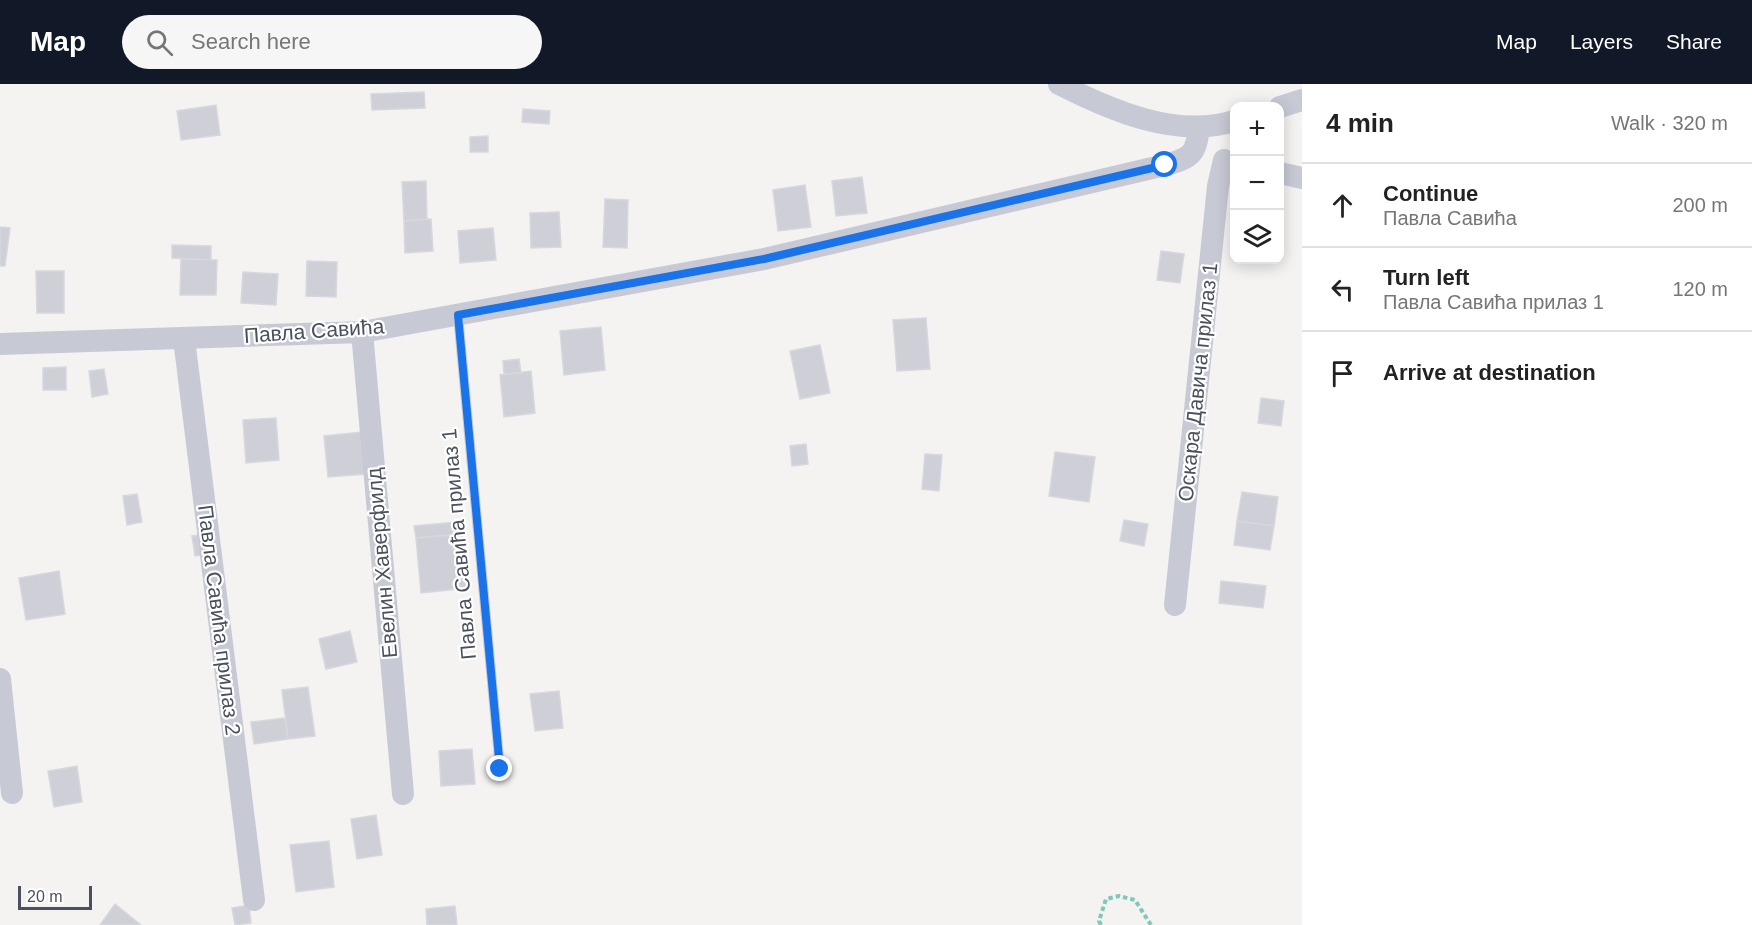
<!DOCTYPE html>
<html lang="en">
<head>
<meta charset="utf-8">
<style>
	:root { --surface:#fff; --page:#f6f6f6; --text:#222; --muted:#767676; --line:#e0e0e0; --accent:#111827 }
	body { margin:0; font-family:Helvetica,sans-serif; background:var(--page); color:var(--text) }
	.controls { position:absolute; right:18px; top:18px; display:grid; overflow:hidden; border-radius:12px; box-shadow:0 3px 15px #0003 }
	.controls button { width:54px; height:54px; display:grid; place-items:center; padding:0; border:0; border-bottom:2px solid var(--line); background:var(--surface); color:var(--text); font:30px sans-serif }
	.scale { position:absolute; left:18px; bottom:15px; width:74px; box-sizing:border-box; padding-left:6px; border:3px solid #4b505e; border-top:0; font-size:16px; line-height:21px; white-space:nowrap; color:#4b505e; -webkit-text-stroke:4px #fff; paint-order:stroke }
	.stop { position:absolute; width:18px; height:18px; margin:-14px; border:4px solid #1a73e8; border-radius:50%; background:#fff }
	.stop.end { background:#1a73e8; border-color:#fff; box-shadow:0 2px 6px #0008 }
	.list { margin:0; padding:0; list-style:none }
	h2 { display:flex; justify-content:space-between; align-items:center; height:78px; margin:0; padding:0 24px; font-size:26px }
	h2 small { font-size:20px; font-weight:400; color:var(--muted) }
	.list li { display:grid; grid-template-columns:39px 1fr auto; gap:18px; align-items:center; box-sizing:border-box; height:84px; padding:0 24px; border-top:2px solid var(--line) }
	.list b { display:block; font-size:22px; white-space:nowrap }
	.list p { margin:0; font-size:20px; white-space:nowrap; color:var(--muted) }
	.list em { font-size:20px; font-style:normal; color:var(--muted) }
	.icon { flex:none; width:33px; height:33px; fill:none; stroke:currentColor; stroke-width:2; stroke-linecap:round; stroke-linejoin:round }
	.map { position:relative; flex:none; width:1302px; height:841px; overflow:hidden }
	header { display:flex; align-items:center; gap:36px; box-sizing:border-box; height:84px; padding:0 30px; background:var(--accent); color:#fff }
	header strong { font-size:28px }
	nav { display:flex; gap:33px; margin-inline-start:auto; font-size:21px }
	.search { width:420px; height:54px; background:var(--page); display:flex; align-items:center; gap:15px; box-sizing:border-box; padding:0 21px; border-radius:33px; color:var(--muted); font-size:22px }
	main { display:flex }
	aside { flex:1; background:var(--surface) }
	.map>svg:first-child { display:block }
	.building { fill:#cfd0d7; stroke:#d7d7dd; stroke-width:1.5 }
	.lines { fill:none; stroke-linecap:round; stroke-linejoin:round }
	.path { stroke:#7fc9ba; stroke-width:4; stroke-dasharray:4.5 3; stroke-linecap:butt }
	.service { stroke:#c7cad5; stroke-width:10 }
	.minor { stroke:#c7cad5; stroke-width:22 }
	.route { stroke:#1a73e8; stroke-width:8 }
	.labels { text-anchor:middle; stroke-width:4.5; stroke-linejoin:round; paint-order:stroke }
	.street-label { font-size:21px; fill:#4b505e; stroke:#fff }
</style>
</head>
<body>
<header>
<strong>Map</strong>
<div class="search"><svg class="icon" aria-label="search" viewBox="0 0 24 24"><circle cx="10" cy="10" r="6"/><path d="M15 15l6 6"/></svg>Search here</div>
<nav><a>Map</a><a>Layers</a><a>Share</a></nav>
</header>
<main>
<div class="map">
<svg width="1302" height="841" viewBox="0 0 1302 841">
	<rect width="100%" height="100%" fill="#f4f3f2"/>
	<path class="building" d="M424,8L425,24L372,26L371,10Z
		M216,21L220,51L181,56L177,27Z
		M523,25L550,27L549,40L522,38Z
		M488,52V68H470V53Z
		M862,93L867,129L836,132L832,97Z
		M426,97L427,135L404,137L402,98Z
		M805,101L811,143L778,147L773,106Z
		M605,115L628,116L627,164L603,163Z
		M559,128L561,163L531,164L530,129Z
		M431,135L433,167L405,169L404,137Z
		M0,143L10,144L5,182H0Z
		M493,144L496,176L460,179L458,147Z
		M172,161L211,162V176L172,174Z
		M1161,167L1184,170L1180,199L1157,196Z
		M181,175L217,176L216,211H180Z
		M307,177L337,178L336,213L306,212Z
		M36,187H64V229H37Z
		M243,188L278,190L276,221L241,219Z
		M926,234L930,285L897,287L893,236Z
		M601,243L605,286L564,291L560,247Z
		M820,261L830,309L800,315L790,267Z
		M519,275L521,289L504,290L503,277Z
		M66,283V306H43V284Z
		M104,285L108,310L92,313L89,287Z
		M531,287L535,329L504,333L500,291Z
		M1261,314L1284,317L1281,342L1258,339Z
		M276,334L279,376L246,379L243,336Z
		M362,348L366,390L328,393L324,352Z
		M806,360L808,380L792,382L790,362Z
		M1055,368L1095,373L1089,418L1049,412Z
		M925,370L942,371L939,407L922,405Z
		M1242,408L1278,413L1274,442L1237,437Z
		M137,410L142,438L127,441L123,412Z
		M1124,436L1148,440L1144,462L1120,457Z
		M1237,437L1274,442L1270,466L1234,461Z
		M457,438L458,450L416,454L414,442Z
		M206,450L209,470L195,472L192,452Z
		M462,450L468,504L421,509L416,454Z
		M59,487L65,530L26,536L19,494Z
		M1221,497L1266,502L1263,524L1219,519Z
		M350,547L357,578L326,585L319,555Z
		M308,603L315,652L288,655L282,606Z
		M559,607L563,644L535,647L530,610Z
		M285,634L288,655L254,660L251,638Z
		M472,665L475,700L441,702L439,667Z
		M77,682L82,718L54,723L48,687Z
		M376,731L382,771L357,775L351,735Z
		M329,757L334,803L296,808L290,761Z
		M115,820L141,841H100Z
		M249,821L251,839L235,841L232,824Z
		M455,822L457,841H427L426,825Z"/>
	<g class="lines">
		<path class="path" d="M1101,841L1099,837L1106,815L1119,812L1135,816L1151,841"/>
		<path class="service" d="M458,231L500,685"/>
		<path class="minor" d="M1059,0C1110,26 1176,55 1234,37
			M1280,23L1302,16
			M1280,89L1302,94
			M362,248L403,710
			M184,255L254,816
			M0,260L362,248L764,175L1165,81C1191,74 1196,71 1199,43
			M1175,521L1218,102L1224,76
			M0,595L12,709"/>
	</g>
	<g class="lines">
		<path class="route" d="M500,685L458,231L764,175L1165,81"/>
	</g>
	<g class="labels">
		<g class="street-label">
			<text transform="translate(314 247) rotate(-4)" y="7">Павла Савића</text>
			<text transform="translate(1198 298) rotate(-84)" y="7">Оскара Давича прилаз 1</text>
			<text transform="translate(459 460) rotate(-95)" y="7">Павла Савића прилаз 1</text>
			<text transform="translate(382 479) rotate(-95)" y="7">Евелин Хаверфилд</text>
			<text transform="translate(219 536) rotate(83)" y="7">Павла Савића прилаз 2</text>
		</g>
	</g>
</svg>
<div class="controls">
<button>+</button>
<button>−</button>
<button><svg class="icon" aria-label="layers" viewBox="0 0 24 24"><path d="M12 4l9 5-9 5-9-5zM3 14l9 5 9-5"/></svg></button>
</div>
<div class="scale">20 m</div>
<div class="stop" style="left:1165px;top:81px"></div>
<div class="stop end" style="left:500px;top:685px"></div>
</div>
<aside>
<h2>4 min<small>Walk · 320 m</small></h2>
<ul class="list">
<li><svg class="icon" aria-label="ahead" viewBox="0 0 24 24"><path d="M12 20V5M6 11l6-6 6 6"/></svg><div><b>Continue</b><p>Павла Савића</p></div><em>200 m</em></li>
<li><svg class="icon" aria-label="left" viewBox="0 0 24 24"><path d="M17 20v-9H6M10 6l-5 5 5 5"/></svg><div><b>Turn left</b><p>Павла Савића прилаз 1</p></div><em>120 m</em></li>
<li><svg class="icon" aria-label="arrive" viewBox="0 0 24 24"><path d="M6 21V4h12l-3 4 3 4H6"/></svg><div><b>Arrive at destination</b></div></li>
</ul>
</aside>
</main>
</body>
</html>
